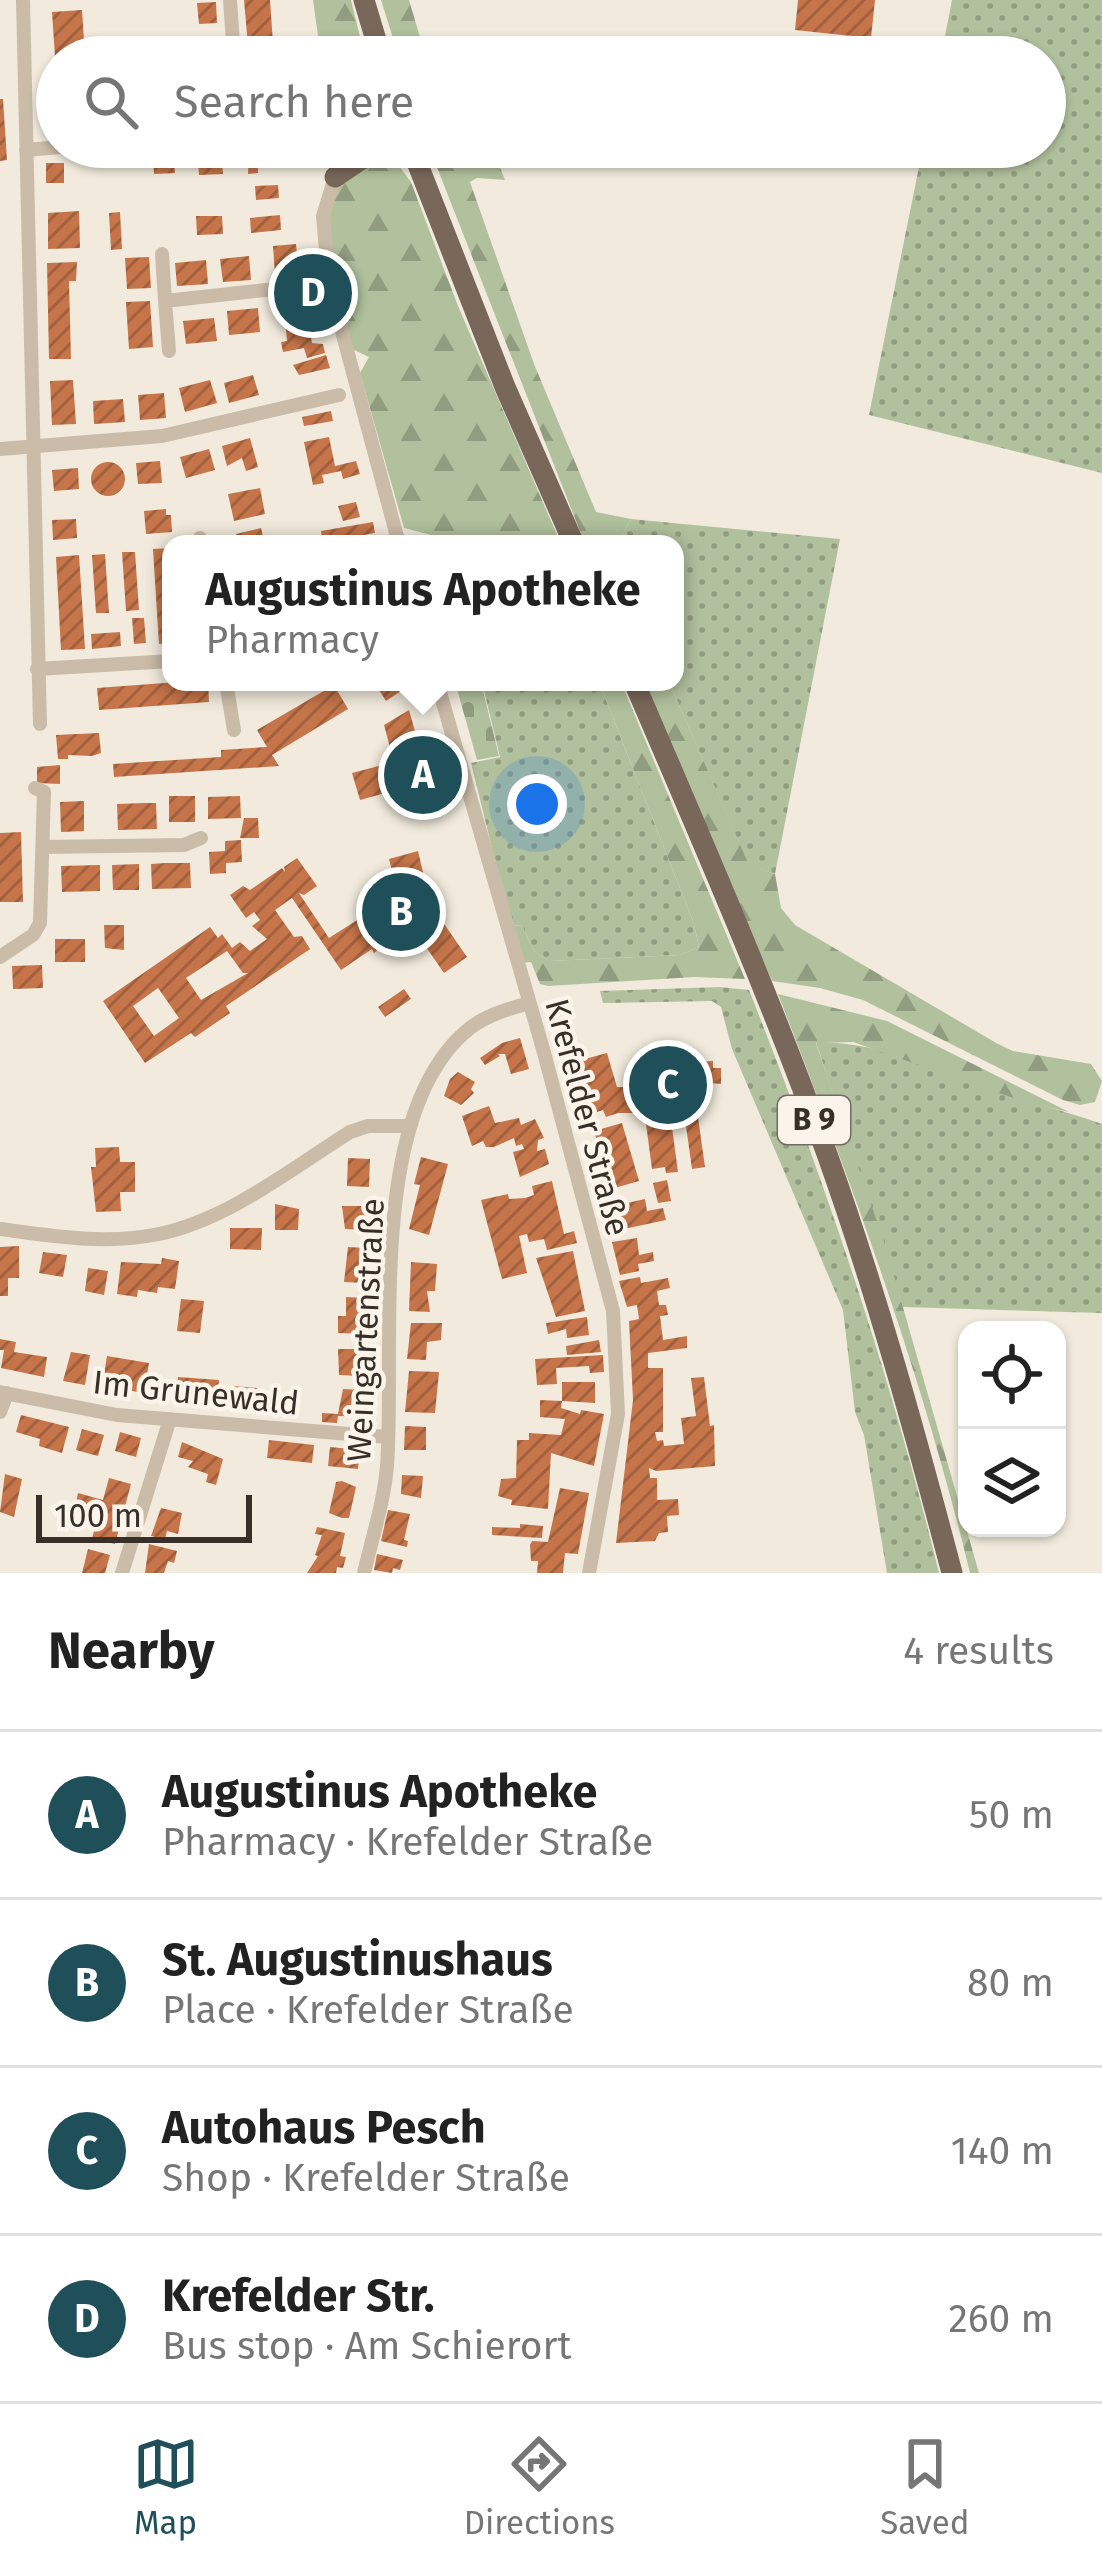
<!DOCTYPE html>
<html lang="en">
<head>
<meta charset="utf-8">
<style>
	:root { --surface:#fff; --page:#f2f2f2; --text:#222; --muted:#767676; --line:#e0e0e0; --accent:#1f4f59 }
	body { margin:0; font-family:"Fira Sans",sans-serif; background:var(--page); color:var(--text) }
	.controls { position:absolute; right:36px; bottom:36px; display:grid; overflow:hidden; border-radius:24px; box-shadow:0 3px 9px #0004 }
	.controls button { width:108px; height:108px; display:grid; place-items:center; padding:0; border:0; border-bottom:3px solid var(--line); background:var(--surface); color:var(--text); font:60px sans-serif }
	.scale { position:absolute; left:36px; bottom:30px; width:216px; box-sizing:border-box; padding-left:12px; border:6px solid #382f29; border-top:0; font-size:33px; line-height:42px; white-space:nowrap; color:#382f29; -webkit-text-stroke:9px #faf4ea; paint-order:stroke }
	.you { position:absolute; left:537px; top:804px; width:42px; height:42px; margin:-30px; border:9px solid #fff; border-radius:50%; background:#1a73e8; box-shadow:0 0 0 18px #1a73e833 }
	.badge { display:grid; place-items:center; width:78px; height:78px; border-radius:50%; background:var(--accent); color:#fff; font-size:39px; font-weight:700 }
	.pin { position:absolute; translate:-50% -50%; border:6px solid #fff; box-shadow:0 3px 12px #0006 }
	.popup { position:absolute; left:162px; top:535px; width:522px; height:156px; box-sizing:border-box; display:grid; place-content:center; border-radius:24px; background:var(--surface); filter:drop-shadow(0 3px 9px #0005); font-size:39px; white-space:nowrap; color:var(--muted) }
	.popup b { font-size:45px; color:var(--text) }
	.popup::after { content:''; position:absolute; left:50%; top:100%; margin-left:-24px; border:24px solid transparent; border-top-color:var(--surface) }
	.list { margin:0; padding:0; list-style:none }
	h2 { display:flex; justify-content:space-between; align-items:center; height:156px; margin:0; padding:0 48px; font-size:51px }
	h2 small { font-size:39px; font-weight:400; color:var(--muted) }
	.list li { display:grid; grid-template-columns:78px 1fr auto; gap:36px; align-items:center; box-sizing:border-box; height:168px; padding:0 48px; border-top:3px solid var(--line) }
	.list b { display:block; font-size:45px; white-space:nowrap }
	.list p { margin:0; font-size:39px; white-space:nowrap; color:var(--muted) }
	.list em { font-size:39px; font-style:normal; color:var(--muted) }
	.icon { flex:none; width:66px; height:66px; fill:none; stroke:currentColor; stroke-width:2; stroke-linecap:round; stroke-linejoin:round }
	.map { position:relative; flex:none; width:1102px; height:1573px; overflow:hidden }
	.search { position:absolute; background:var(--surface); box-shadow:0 3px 9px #0004; left:36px; right:36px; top:36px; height:132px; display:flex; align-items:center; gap:30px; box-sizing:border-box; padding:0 42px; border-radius:66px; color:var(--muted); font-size:45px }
	.sheet { height:828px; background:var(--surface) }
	nav { display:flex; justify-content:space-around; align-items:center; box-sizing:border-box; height:168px; border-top:3px solid var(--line); background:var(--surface); font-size:33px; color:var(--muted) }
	nav a { display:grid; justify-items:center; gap:6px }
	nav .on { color:var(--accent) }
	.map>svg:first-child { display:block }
	.grass { fill:url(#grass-dots) }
	.forest { fill:url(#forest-firs) }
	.cemetery { fill:url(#cemetery-stones) }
	.building { fill:url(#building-hatch); fill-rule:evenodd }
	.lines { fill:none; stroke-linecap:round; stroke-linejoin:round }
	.street { stroke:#cbbca9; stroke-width:14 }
	.primary { stroke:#79685a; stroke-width:21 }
	.labels { text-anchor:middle; stroke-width:9; stroke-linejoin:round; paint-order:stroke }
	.shield { fill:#faf4ea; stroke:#726a63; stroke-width:3 }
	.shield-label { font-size:30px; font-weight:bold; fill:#382f29 }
	.street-label { font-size:33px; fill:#382f29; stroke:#faf4ea }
</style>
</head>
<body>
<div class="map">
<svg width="1102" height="1573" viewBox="0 0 1102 1573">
	<defs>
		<pattern id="grass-dots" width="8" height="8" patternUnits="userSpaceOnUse" patternTransform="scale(3)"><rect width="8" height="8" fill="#b1c19d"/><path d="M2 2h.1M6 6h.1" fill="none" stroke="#919d80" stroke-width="1.8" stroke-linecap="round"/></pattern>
		<pattern id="forest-firs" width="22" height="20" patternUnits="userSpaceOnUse" patternTransform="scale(3)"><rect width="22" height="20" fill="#b1c19d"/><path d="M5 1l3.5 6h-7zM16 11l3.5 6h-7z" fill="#919d80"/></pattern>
		<pattern id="cemetery-stones" width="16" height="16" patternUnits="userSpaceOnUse" patternTransform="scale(3)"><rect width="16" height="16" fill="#b1c19d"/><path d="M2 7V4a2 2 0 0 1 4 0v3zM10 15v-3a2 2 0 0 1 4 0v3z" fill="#919d80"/></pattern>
		<pattern id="building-hatch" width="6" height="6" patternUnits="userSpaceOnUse" patternTransform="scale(3)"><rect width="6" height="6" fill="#c57549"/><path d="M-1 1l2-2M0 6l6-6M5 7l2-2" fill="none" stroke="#a1603d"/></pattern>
	</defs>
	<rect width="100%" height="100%" fill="#f2ebdd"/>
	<path class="grass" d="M952,0H1102V473L869,415L923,147H1045V57H941Z
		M631,519L840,539L775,874L749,866L669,682H675V544H618Z
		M482,682H599L694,924L699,947L680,955L549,961L534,951L522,926L511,925L471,763L500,757Z
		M720,987L749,990C825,1181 890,1373 939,1573H887L864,1435L855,1412L843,1310L732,1049L721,1007L712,1001L603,1003L600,991Z
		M816,1042C885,1042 949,1073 1013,1096C1043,1107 1072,1113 1102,1124V1313L903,1307Z"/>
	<path class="forest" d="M313,0H351L365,57H321Z
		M381,0H409L426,57H399Z
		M429,147H492L505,180L477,178L470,182L534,364L596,512L631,519L618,544H585Z
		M386,158L397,163L411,182L458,306L561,544H466L404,528L360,373L369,357L352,349C341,307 307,205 351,175C361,168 375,164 386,158Z
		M599,682H621L745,979L694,977L548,986L540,984L531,962L523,963L511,925L522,926L534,951L549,961L680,955L699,947L694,924Z
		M645,682H669L749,865L775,874L781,908L795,925L998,1044L1013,1051L1091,1064L1102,1081L1095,1102L1080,1105L1063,1100L863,1000L820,988L772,981Z
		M778,994L887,1021L1069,1112L1025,1102L853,1042L816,1043L886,1248L979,1573H970C922,1374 852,1184 778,994Z"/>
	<path class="cemetery" d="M455,682H481L499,756L477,760Z"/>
	<path class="building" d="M244,0H270L274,57H249Z
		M798,0H875L871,38L795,30Z
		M216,2L217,23L199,24L197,3Z
		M82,10L84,40L75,41L76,57H55L52,12Z
		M210,38H216L219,45L218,57H196L191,49L185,50L184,40L206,39V42Z
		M45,80H57V127L48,128Z
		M0,99H3L7,160L0,161Z
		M277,147V158L258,159V173L248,174L249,148Z
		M221,150L223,174L199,175L197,151Z
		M173,152L175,173L154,174L153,154Z
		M46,163H64V183H46Z
		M278,185L279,198L256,200L255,186Z
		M79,211L80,248L48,249V213Z
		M120,212L122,249L111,250L109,213Z
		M280,215L281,230L251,233L250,218Z
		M196,216H222L223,234L197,235Z
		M296,244L299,273L275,275L273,246Z
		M249,256L251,280L223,282L220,259Z
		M149,257L151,288L127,289L125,258Z
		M206,260L208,284L177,286L175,263Z
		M77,262L76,281H69L71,359H49L47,263Z
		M150,301L153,347L129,349L126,302Z
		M307,306L312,343L323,344L325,353L307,358L304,348L283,352L281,342L287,341L284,308Z
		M258,308L260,332L229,335L227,311Z
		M214,318L217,341L186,344L183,321Z
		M326,355L330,368L299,375L293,365Z
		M253,375L259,395L229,403L224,383Z
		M73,380L76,424L52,425L50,381Z
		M210,380L217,403L185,412L179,388Z
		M164,393L166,418L140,420L138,395Z
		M123,399L125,422L94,424L93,401Z
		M331,411L333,421L304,426L302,417Z
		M329,437L335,466L356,461L360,474L343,479L341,471L322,475L324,483L313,485L304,442Z
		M250,438L258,467L246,471L242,458L227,466L222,446Z
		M209,449L215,470L186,478L180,457Z
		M160,461L162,483L138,484L136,463Z
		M91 479a17 17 0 1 1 34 0a17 17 0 1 1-34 0Z
		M78,468L79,489L54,491L52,470Z
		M260,488L265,514L234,521L228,494Z
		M356,502L360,517L343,521L338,506Z
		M166,509V515H171L172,532L146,534L144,511Z
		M76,519L77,538L53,540L52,520Z
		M373,522L375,533L347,538L351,544H323L321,531Z
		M261,528L265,544H239L236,534Z
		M171,548V643L159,644L153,549Z
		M122,552H135L139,610L126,611Z
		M105,554L109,613H96L92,555Z
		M79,555L85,649L61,650L56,557Z
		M132,618H144L146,643L134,644Z
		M120,632L121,646L92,649L91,634Z
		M178,682H208L209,702L99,710L97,688Z
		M374,682H406L407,687L386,701Z
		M334,685L348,709L272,755L279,766L114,777L113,764L221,757V750L267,747L257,730Z
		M409,710L429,781L360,800L352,773L394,762L384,725Z
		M99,733L101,753L92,756L68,755V759H58L56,735Z
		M60,765V784L37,783V767Z
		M169,796H195V822H169Z
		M240,796L241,818L208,819V797Z
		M84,801V831L61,832L60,802Z
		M145,803H156L157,829L118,830L117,804Z
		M244,818H258L259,838H240Z
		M21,832L23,902H0V833Z
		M241,840L242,862L226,863V873L210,874L209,852L225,851V841Z
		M418,851L433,915L437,920L440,918L467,957L444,973L417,934L420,932L413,920L374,953L372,949L341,970L292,898L275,910L294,937L302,936L310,949L226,1006L230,1013L195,1037L191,1033L145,1063L103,1001L210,927L218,938L222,934L232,948L240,942L250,951L267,939L252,926L260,920L254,912L246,918L230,895L243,886L250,890L282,868L285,872L284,867L297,858L317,886L304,895L299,893L329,938L398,894L389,859ZM227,951L243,973H248L201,1000L186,978ZM158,988L179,1018L154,1036L133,1006Z
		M165,863H190L191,888L152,889L151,864Z
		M139,864V890H113L112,865Z
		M100,865V891L62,892L61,866Z
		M104,925H124V950L105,948Z
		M55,939H85V962H55Z
		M42,965L43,988L13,989L12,966Z
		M404,989L411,999L385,1017L378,1007Z
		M520,1038L529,1069L511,1074L505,1054H498L500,1056L485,1065L480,1058L502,1043Z
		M607,1053L617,1087H645L644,1061L682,1060V1063L713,1061V1068H721V1084L690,1081V1098H698V1113H618L606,1117L603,1110L585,1116L570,1063Z
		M458,1072L475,1082L471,1089L474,1093L461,1105L444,1096L450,1079Z
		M489,1106L495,1123L519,1118L521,1125L535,1119L544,1138L538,1140L537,1151L545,1149L549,1164L520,1177L513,1152L524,1149L522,1144L516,1146L514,1138L494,1147H486L483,1141L472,1146L462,1116Z
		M698,1117L705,1167L692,1169L685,1119Z
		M671,1120L678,1172L666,1173L665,1167L652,1169L646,1124Z
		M622,1123L639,1181L611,1189L594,1131Z
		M119,1147L120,1162H135V1192H120L121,1211L96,1212L91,1167H96L95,1148Z
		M421,1157L448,1164L429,1235L409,1229L420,1185L414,1184Z
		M348,1158L370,1159L369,1187L347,1186Z
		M667,1180L671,1201L658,1203L653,1183Z
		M552,1181L564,1234L574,1231L577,1243L547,1250L544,1239L529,1242L527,1234L519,1236L527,1273L502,1279L481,1200L508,1194L509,1199L525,1198L534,1195L532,1186Z
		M645,1199L647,1211L663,1208L666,1220L624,1229L618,1205Z
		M275,1204L299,1209L298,1230H275Z
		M342,1206H368V1230L345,1229Z
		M230,1228H262L261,1250L230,1249Z
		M637,1238L639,1255L653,1252L654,1261L638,1264L639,1271L620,1275L612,1242Z
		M19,1246V1278H8V1296H0V1247Z
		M348,1247L367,1248L365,1283L344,1282Z
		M573,1251L585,1311L556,1317L536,1258Z
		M43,1252L67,1255L63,1277L39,1273Z
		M162,1258L179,1261L175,1289L158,1287L157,1293L138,1290L137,1297L117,1294L121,1262L161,1264Z
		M411,1262L437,1264L435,1291H427L430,1312L409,1311Z
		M88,1268L108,1271L104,1295L85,1291Z
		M640,1277L641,1283L668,1278L670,1288L657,1291L659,1305H666L668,1315L660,1316L663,1340L687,1336V1348L648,1353V1368H663V1432H655L657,1441L663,1440L664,1446L684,1444L681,1418L696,1416L691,1378L704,1377L710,1426L714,1425L715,1466L656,1471L649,1468L650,1478H657V1500L678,1499L679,1515L667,1516L668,1532L659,1533L655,1541L616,1543L633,1400L629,1321L639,1319L637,1305L627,1307L619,1281Z
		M346,1297L365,1298L364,1334L338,1333V1316H346Z
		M181,1299L204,1301L200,1333L177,1331Z
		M587,1317L589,1335L567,1338L566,1329L548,1334L546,1323Z
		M411,1323H442L441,1340L427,1342L426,1360L407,1359Z
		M0,1339L16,1342L14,1352L47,1357L44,1377L1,1368L4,1350H0Z
		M599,1340L601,1352L567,1355L566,1346Z
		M338,1349H363L362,1376L339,1375Z
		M71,1352L90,1355L85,1385L63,1381Z
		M603,1355L604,1372L590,1373L589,1366L556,1368L557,1384L537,1385L535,1359Z
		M107,1356L149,1363L144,1393L102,1386Z
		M409,1371L439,1372L435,1413L405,1412Z
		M178,1377L219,1380L217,1402L176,1398Z
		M562,1382H595V1403L562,1401Z
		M234,1386L257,1388L255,1405L233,1401Z
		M343,1389L362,1390L361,1417L338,1416L337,1423L322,1422V1413L338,1414Z
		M540,1400L562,1401L561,1408L580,1414L581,1410L604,1414L594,1466L551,1453L548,1509L511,1505L512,1500L498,1496L501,1479L516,1478L517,1440H529V1433L561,1435L565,1419L540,1417Z
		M21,1415L69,1427L62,1453L39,1446L40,1439L16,1432Z
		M405,1426L426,1427V1450H404Z
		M82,1429L104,1435L98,1456L76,1450Z
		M120,1432L141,1438L136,1457L115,1451Z
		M269,1440L314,1445L312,1463L267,1458Z
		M182,1442L223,1459L216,1485L206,1482L208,1474L188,1467L193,1461L178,1457Z
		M330,1447L360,1450L358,1469L328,1466Z
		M5,1474L22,1479L14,1517L0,1512Z
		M402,1475L423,1476L421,1498L401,1494Z
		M109,1478L131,1484L115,1544L92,1538L99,1514L75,1507L78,1493L103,1500Z
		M342,1481L356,1487L349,1518H342L329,1513L336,1482Z
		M560,1488L589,1493L578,1554L565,1553L563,1573H537L538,1561H531L530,1545L532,1541L548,1542Z
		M161,1508L182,1513L178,1534L167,1531L165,1539L151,1536Z
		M388,1510L410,1514L404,1540L408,1541L407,1547L381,1541Z
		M520,1524L543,1526L542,1538L492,1535V1527L520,1528Z
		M317,1527L345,1533L340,1556L346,1557L343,1568L337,1567L336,1573H307L318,1556L315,1555L322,1535L315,1534Z
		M149,1544L177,1551L174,1563L168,1561L164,1573H145Z
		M88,1549L110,1555L105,1573H82Z
		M377,1554L403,1560L400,1570L393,1568L392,1573L374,1570Z"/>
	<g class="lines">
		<path class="street" d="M23,0L40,724
			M230,0L234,57
			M26,150L60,147
			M335,177L323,216L329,283L399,544
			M162,254L165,301L329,283
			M165,301L169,351
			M0,449L162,436L339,395
			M200,538V544
			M37,669L171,661
			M226,682L234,730
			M437,682L543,1049L613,1311L618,1414L589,1573
			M44,847L184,845L201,838
			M0,957L33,935L40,923L44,792L35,788
			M0,1229C53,1236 106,1245 159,1234C229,1219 291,1169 350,1132L368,1126H410
			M0,1392L117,1415L387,1437
			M0,1412L7,1393
			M122,1573L170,1419
			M364,1573C372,1538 384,1502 387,1466C396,1344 365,1111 470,1028C487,1015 508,1009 529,1003"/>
		<path class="primary" d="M364,0L381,57
			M411,147L505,387L574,544
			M335,177L360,160L395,147
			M634,682C701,838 769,994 827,1154C876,1291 915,1432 952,1573"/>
	</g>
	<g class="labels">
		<rect class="shield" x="778" y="1096" width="72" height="48" rx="9"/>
		<g class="shield-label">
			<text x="814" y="1130">B 9</text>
		</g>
		<g class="street-label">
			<text transform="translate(588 1117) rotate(75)" y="12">Krefelder Straße</text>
			<text transform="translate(365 1330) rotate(-87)" y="12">Weingartenstraße</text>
			<text transform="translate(196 1392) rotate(6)" y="12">Im Grunewald</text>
		</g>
	</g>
</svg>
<div class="controls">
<button><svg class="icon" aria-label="locate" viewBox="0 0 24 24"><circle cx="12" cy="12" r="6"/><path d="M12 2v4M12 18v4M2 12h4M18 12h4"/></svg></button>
<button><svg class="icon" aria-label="layers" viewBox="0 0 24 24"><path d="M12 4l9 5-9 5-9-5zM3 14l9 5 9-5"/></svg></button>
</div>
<div class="scale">100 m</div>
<div class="you"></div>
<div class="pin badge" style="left:423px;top:775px">A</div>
<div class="popup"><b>Augustinus Apotheke</b>Pharmacy</div>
<div class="pin badge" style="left:401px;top:912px">B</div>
<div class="pin badge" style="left:668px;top:1085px">C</div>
<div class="pin badge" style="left:313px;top:293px">D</div>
<div class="search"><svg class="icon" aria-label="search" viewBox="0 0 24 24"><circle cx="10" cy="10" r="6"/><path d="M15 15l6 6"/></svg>Search here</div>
</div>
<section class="sheet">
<h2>Nearby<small>4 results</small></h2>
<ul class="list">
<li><span class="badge">A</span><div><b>Augustinus Apotheke</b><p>Pharmacy · Krefelder Straße</p></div><em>50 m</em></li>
<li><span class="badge">B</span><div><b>St. Augustinushaus</b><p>Place · Krefelder Straße</p></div><em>80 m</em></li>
<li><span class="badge">C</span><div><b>Autohaus Pesch</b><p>Shop · Krefelder Straße</p></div><em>140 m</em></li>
<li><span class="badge">D</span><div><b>Krefelder Str.</b><p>Bus stop · Am Schierort</p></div><em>260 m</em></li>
</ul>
</section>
<nav>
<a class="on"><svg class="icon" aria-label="map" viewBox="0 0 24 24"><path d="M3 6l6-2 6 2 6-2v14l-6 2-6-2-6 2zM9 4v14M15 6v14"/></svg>Map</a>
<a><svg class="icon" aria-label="directions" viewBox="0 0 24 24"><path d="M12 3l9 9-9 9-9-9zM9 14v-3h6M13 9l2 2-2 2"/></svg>Directions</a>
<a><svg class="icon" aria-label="saved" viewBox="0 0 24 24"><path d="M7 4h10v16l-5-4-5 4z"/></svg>Saved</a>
</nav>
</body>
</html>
